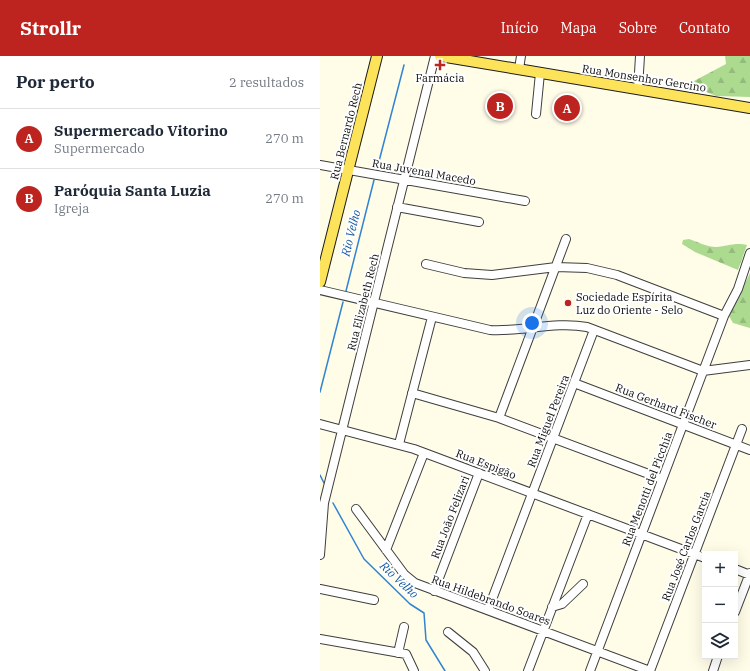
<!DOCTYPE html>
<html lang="pt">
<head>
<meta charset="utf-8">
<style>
	:root { --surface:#fff; --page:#f6f6f7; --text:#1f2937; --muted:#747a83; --line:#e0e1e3; --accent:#be241f }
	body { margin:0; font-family:"IBM Plex Serif",serif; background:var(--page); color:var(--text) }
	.controls { position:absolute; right:12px; bottom:12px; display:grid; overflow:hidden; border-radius:0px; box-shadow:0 4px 16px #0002 }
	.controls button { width:36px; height:36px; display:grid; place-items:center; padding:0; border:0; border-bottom:1px solid var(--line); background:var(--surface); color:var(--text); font:20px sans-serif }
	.you { position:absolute; left:212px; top:267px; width:14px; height:14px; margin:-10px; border:3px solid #fff; border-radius:50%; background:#1a73e8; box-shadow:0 0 0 6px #1a73e833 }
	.badge { display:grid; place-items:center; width:26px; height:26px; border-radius:50%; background:var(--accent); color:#fff; font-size:13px; font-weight:700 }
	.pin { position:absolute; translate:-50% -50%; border:2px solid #fff; box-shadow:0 1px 4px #0006 }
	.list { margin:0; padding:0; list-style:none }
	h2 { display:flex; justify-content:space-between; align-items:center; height:52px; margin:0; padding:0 16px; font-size:17px }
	h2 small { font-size:13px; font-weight:400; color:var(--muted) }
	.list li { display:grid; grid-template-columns:26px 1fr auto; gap:12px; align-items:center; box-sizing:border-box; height:60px; padding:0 16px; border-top:1px solid var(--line) }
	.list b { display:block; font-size:15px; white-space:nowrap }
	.list p { margin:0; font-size:13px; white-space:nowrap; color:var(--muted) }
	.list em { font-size:13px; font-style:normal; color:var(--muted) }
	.icon { flex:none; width:22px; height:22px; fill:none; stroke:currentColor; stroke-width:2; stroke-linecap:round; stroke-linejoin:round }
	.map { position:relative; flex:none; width:430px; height:615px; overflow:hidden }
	header { display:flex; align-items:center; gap:24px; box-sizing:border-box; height:56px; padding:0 20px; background:var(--accent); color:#fff }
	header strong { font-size:19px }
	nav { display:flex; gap:22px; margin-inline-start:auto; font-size:14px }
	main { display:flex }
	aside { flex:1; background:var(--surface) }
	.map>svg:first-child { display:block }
	.forest { fill:url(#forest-firs) }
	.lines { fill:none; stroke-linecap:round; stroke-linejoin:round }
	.stream { stroke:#3084d1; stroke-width:1.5 }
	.minor-casing { stroke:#3e3e3e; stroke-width:10 }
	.major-casing { stroke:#1c1c1c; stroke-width:12 }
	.minor { stroke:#fff; stroke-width:8 }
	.major { stroke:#fde35a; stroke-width:10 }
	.poi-dot { fill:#be241f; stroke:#fff; stroke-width:1.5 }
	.labels { text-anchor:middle; stroke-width:4; stroke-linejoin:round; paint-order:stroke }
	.poi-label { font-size:11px; fill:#0b0b0b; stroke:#fff }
	.street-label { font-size:11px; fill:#0b0b0b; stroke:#fff }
	.water-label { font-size:12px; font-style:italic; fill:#11569f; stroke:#fff }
</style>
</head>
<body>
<header>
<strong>Strollr</strong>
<nav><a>Início</a><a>Mapa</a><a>Sobre</a><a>Contato</a></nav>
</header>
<main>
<aside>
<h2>Por perto<small>2 resultados</small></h2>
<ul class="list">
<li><span class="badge">A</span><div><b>Supermercado Vitorino</b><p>Supermercado</p></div><em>270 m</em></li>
<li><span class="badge">B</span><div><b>Paróquia Santa Luzia</b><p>Igreja</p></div><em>270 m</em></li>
</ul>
</aside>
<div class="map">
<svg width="430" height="615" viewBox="0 0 430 615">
	<defs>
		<pattern id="forest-firs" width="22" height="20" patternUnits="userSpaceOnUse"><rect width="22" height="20" fill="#acdb90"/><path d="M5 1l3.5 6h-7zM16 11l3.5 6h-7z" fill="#93bb7b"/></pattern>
	</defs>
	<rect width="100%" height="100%" fill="#fffce8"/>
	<path class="forest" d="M405,0H430V41L396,40L377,32L374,25L406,8Z
		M369,183C378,186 387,191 396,191C408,190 415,186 427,189L418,214L375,196L362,188L363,184Z
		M430,217V272L413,267L409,260Z"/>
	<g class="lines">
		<path class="stream" d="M57,113L84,9
			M26,235L54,124
			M0,336L23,246
			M0,419L4,427
			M13,447L44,503L90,548L104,557L106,584L125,615"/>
		<defs>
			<path id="minor" d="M199,13L201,0
				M318,33L320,0
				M216,58L220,17
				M0,109L205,145
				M77,151L159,166
				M106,208L144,217L172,219L236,211L267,212L297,219L404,260
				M0,234L170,274C202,276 235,265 267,271L383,315L430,309
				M254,327L430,394
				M92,337L179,362L342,423
				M179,362L246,183
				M0,368L94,393L385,502
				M79,388L112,261
				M36,453L84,518L95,527L330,615
				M66,494L104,397
				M0,499L4,447L115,0
				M415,513L430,519
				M0,533L54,544
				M114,535L159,417
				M232,551L242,548L263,528
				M168,554L274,274
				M415,556L430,517
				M128,576L153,596L165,615
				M0,583L86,598L94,615
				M78,597L84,571
				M208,615L268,458
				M270,615L404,260L418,233L430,197
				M330,615L422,373
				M393,615L398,600"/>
			<path id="major" d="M120,0L430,52
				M0,226L57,0"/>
		</defs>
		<use href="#minor" class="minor-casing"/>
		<use href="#major" class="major-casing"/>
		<use href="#minor" class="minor"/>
		<use href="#major" class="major"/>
	</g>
	<g class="poi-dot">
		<path d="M118 3h4v4h4v4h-4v4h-4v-4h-4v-4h4z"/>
		<circle cx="248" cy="247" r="4"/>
	</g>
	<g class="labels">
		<g class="poi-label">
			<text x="120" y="26">Farmácia</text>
			<text x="256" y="245" text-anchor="start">Sociedade Espírita<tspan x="256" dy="13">Luz do Oriente - Selo</tspan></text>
		</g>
		<g class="street-label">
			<text transform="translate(324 22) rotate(9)" y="4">Rua Monsenhor Gercino</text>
			<text transform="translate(26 75) rotate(-76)" y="4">Rua Bernardo Rech</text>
			<text transform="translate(104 116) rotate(10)" y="4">Rua Juvenal Macedo</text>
			<text transform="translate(43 246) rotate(-76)" y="4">Rua Elizabeth Rech</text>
			<text transform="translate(346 350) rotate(21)" y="4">Rua Gerhard Fischer</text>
			<text transform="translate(228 365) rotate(-69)" y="4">Rua Miguel Pereira</text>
			<text transform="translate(166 408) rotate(21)" y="4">Rua Espigão</text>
			<text transform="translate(327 433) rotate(-69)" y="4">Rua Menotti del Picchia</text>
			<text transform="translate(130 461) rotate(-69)" y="4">Rua João Felizari</text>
			<text transform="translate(366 490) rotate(-69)" y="4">Rua José Carlos Garcia</text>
			<text transform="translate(171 544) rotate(20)" y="4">Rua Hildebrando Soares</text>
		</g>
		<g class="water-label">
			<text transform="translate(31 177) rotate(-76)" y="4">Rio Velho</text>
			<text transform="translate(79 524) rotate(43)" y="4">Rio Velho</text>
		</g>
	</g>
</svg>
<div class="controls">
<button>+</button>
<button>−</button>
<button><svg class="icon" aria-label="layers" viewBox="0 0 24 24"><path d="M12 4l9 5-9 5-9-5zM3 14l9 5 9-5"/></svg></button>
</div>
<div class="you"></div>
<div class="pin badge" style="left:247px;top:52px">A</div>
<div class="pin badge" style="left:180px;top:50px">B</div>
</div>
</main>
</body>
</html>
